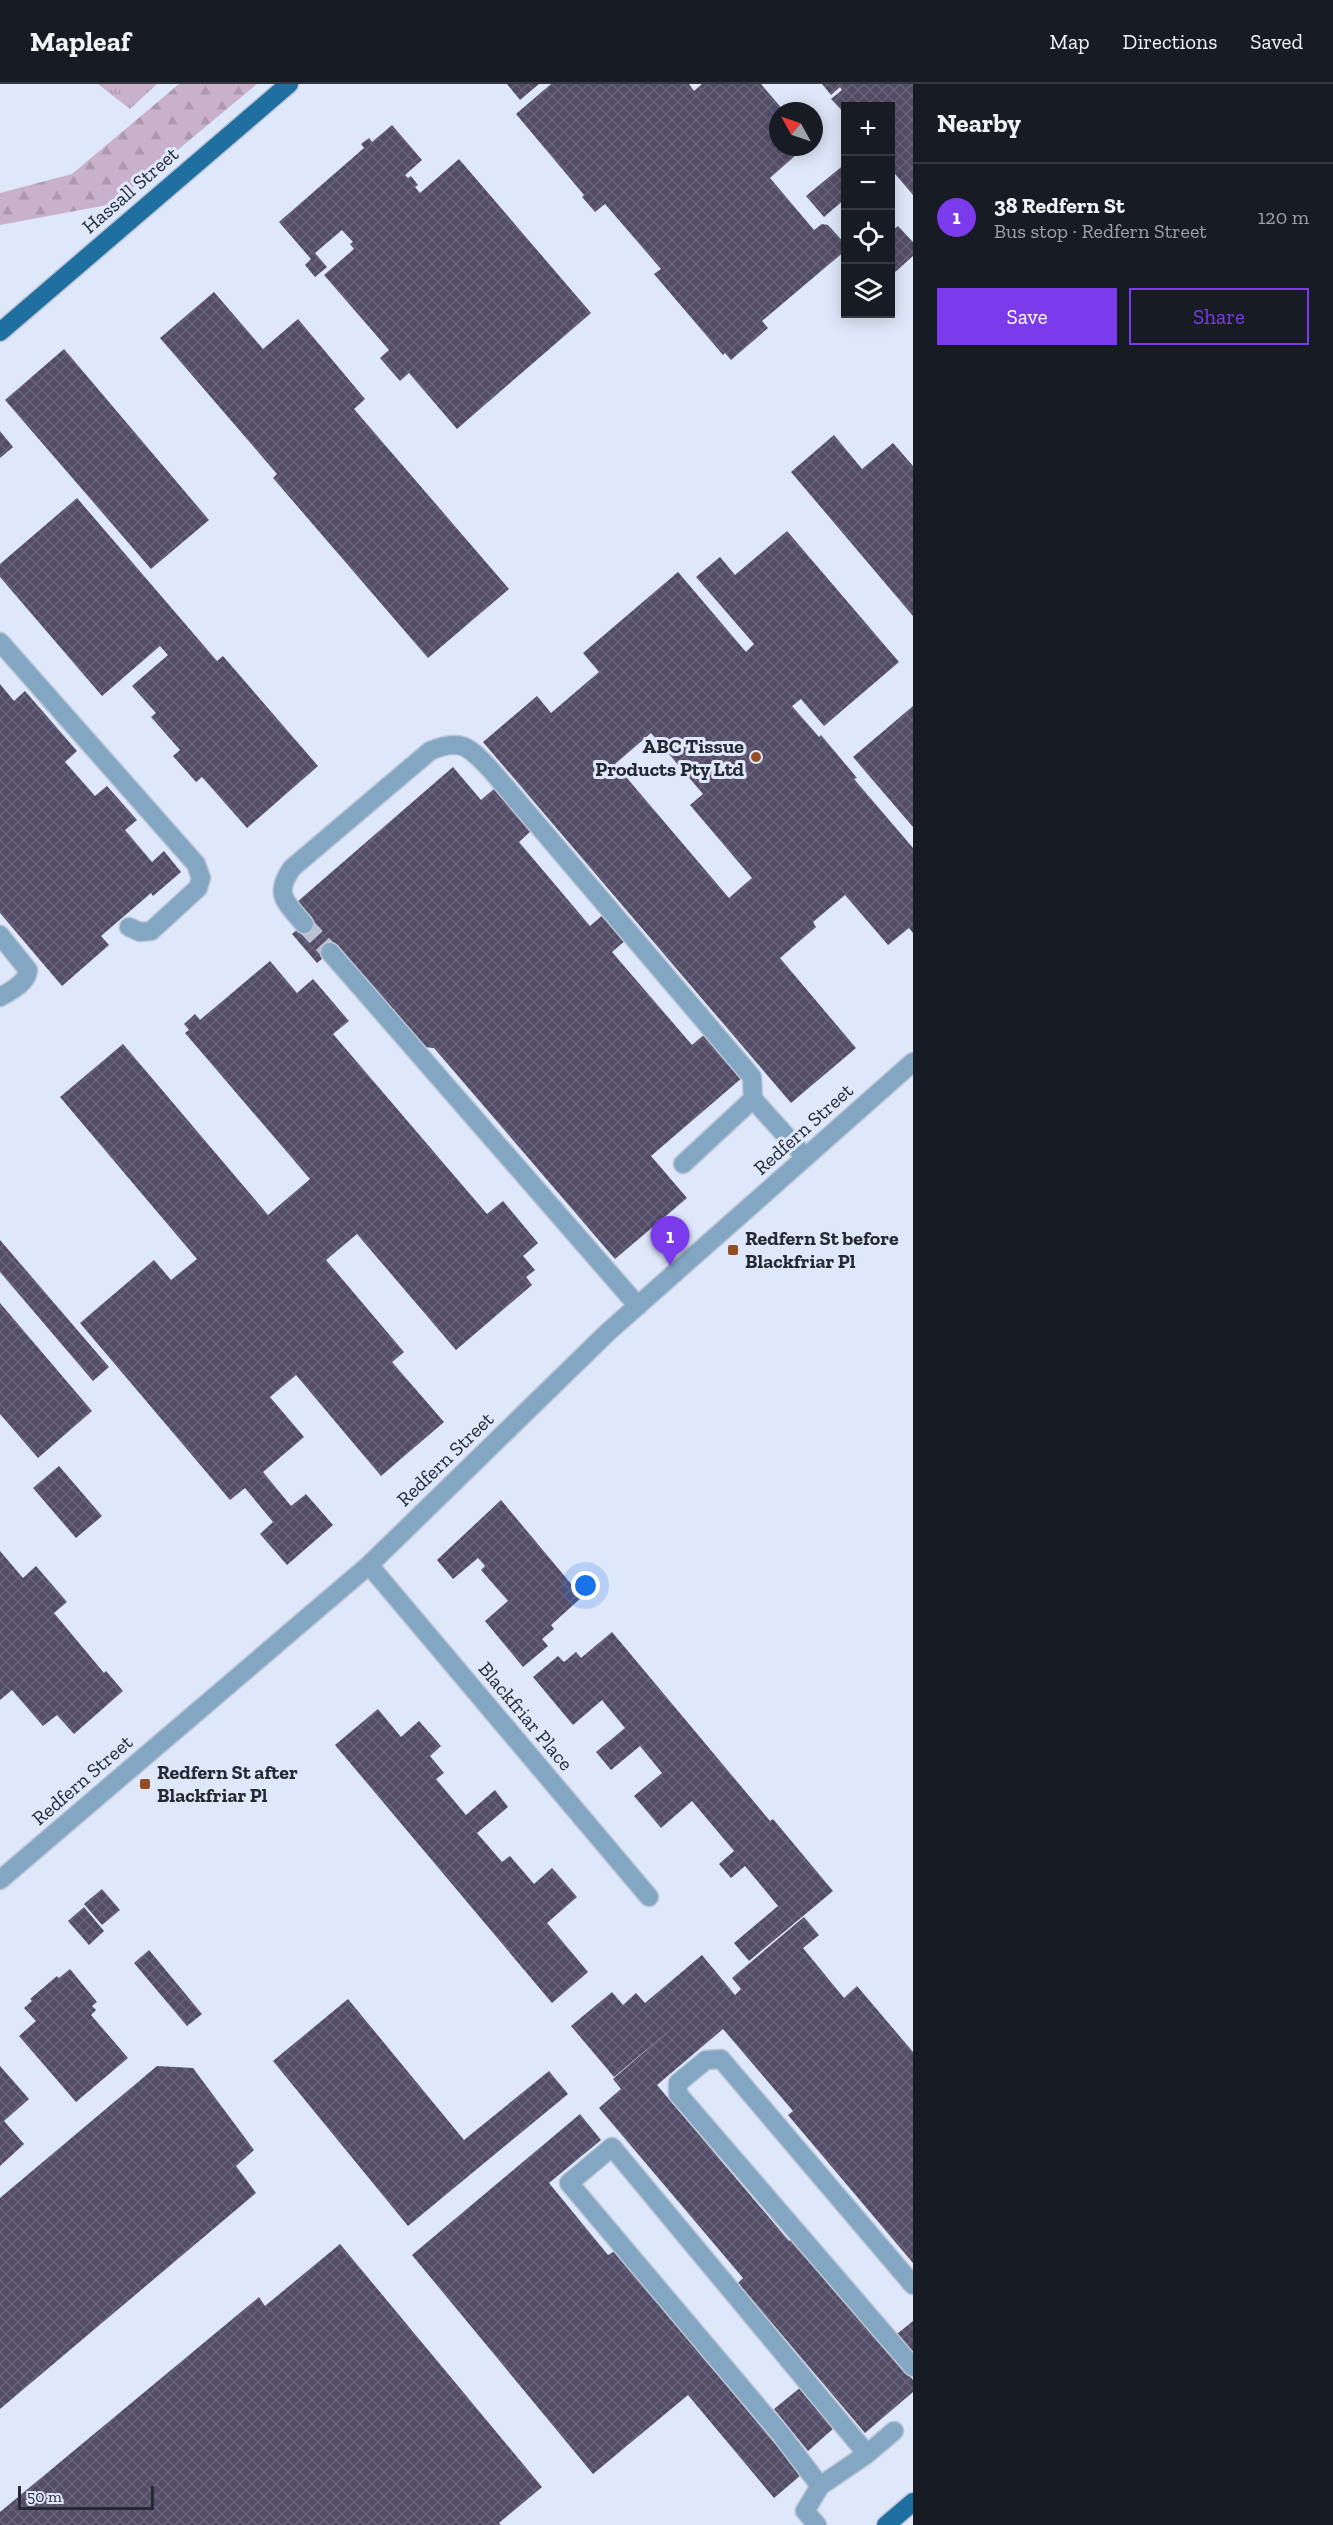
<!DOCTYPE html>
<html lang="en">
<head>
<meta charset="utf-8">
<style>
	:root { --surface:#171b24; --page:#20242c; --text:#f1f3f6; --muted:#9ea1a6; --line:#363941; --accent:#7c3aed }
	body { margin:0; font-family:"Zilla Slab",serif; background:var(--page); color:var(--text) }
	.controls { position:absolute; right:18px; top:18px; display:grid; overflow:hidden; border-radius:0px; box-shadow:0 3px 15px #0003 }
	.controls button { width:54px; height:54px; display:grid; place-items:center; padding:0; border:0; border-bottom:2px solid var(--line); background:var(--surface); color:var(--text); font:30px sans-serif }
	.compass { position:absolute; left:769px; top:18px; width:54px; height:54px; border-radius:50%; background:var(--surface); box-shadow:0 3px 15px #0003; rotate:310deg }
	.scale { position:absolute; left:18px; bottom:15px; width:136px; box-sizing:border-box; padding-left:6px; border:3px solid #242934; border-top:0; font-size:16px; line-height:21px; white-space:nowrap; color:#242934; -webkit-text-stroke:4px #dfe7fa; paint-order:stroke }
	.you { position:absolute; left:586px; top:1502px; width:21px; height:21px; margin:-15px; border:4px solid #fff; border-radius:50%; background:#1a73e8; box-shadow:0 0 0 9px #1a73e833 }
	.badge { display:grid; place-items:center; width:39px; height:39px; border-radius:50%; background:var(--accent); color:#fff; font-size:20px; font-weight:700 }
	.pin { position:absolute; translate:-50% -50px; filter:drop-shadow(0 2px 3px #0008) }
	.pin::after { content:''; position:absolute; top:32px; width:21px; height:18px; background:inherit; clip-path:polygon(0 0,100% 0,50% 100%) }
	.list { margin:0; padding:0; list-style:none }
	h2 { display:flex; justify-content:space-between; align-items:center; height:78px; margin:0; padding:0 24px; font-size:26px }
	h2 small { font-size:20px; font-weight:400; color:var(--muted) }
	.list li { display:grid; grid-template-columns:39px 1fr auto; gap:18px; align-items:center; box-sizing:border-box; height:108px; padding:0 24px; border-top:2px solid var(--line) }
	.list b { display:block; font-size:22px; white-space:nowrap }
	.list p { margin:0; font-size:20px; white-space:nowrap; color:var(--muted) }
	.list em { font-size:20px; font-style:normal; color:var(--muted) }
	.actions { display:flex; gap:12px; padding:18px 24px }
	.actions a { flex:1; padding:14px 0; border:2px solid var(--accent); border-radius:0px; text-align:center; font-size:21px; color:var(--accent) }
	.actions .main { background:var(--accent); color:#fff }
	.icon { flex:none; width:33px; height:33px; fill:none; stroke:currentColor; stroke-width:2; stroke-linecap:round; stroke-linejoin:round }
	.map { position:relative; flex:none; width:913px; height:2441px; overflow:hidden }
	header { display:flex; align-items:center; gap:36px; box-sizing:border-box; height:84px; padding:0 30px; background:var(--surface); border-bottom:2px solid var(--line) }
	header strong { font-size:28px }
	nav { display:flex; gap:33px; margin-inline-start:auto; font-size:21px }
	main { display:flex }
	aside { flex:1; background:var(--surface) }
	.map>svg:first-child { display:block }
	.grass { fill:url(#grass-tufts) }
	.forest { fill:url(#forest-firs) }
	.building { fill:url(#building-cross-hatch); fill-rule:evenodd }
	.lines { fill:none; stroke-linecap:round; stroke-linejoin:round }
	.minor-tunnel { stroke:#bac1d2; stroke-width:18; stroke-dasharray:18 9; stroke-linecap:butt }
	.minor-casing { stroke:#bdc5d6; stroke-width:21 }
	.major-casing { stroke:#bdc5d6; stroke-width:21 }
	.minor { stroke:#83a7c2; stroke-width:18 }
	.major { stroke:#1f70a0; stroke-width:18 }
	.poi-dot { fill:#944e25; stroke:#dfe7fa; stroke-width:2 }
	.labels { text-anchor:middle; stroke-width:6; stroke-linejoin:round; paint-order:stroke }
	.street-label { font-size:20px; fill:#242934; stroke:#dfe7fa }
	.poi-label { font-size:20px; font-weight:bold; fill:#242934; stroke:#dfe7fa; text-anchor:start }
</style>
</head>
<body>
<header>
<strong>Mapleaf</strong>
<nav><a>Map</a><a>Directions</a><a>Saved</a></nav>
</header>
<main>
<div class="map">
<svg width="913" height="2441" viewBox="0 0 913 2441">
	<defs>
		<pattern id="grass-tufts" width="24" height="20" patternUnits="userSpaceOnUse" patternTransform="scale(1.5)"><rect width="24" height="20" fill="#cab1cb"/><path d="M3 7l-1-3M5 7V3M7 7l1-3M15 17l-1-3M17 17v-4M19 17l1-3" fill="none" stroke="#ad98af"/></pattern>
		<pattern id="forest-firs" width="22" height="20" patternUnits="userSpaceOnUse" patternTransform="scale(1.5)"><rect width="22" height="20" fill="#cab1cb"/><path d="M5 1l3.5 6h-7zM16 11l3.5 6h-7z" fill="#ad98af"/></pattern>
		<pattern id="building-cross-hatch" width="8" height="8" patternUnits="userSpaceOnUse" patternTransform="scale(1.5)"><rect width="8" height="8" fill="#544d68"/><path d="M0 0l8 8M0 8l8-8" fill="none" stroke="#69647a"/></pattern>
	</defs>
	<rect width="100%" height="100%" fill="#dfe7fa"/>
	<path class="grass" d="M98,0H157L130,25Z"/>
	<path class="forest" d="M179,0H257L113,120L0,141V109L72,90Z"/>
	<path class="building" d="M507,0H539L520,16Z
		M551,0H689L694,7L702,0H761L784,27H778V63H805L770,94L814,146L822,140L828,141L846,161V166L762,237L768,244L731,276L725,269L723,271L654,190L661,185L605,120L595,128L582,113L584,111L516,30Z
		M822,0H913V111L890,84V22H846V31L831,15L842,6L840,3L831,11Z
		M392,41L422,76L405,91L408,94L411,92L418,101L415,103L420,109L459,75L591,229L457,345L409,289L400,297L380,274L389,266L324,191L354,165L350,160L353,158L342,146L315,169L327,183L315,193L305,181L311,175L279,138L364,64L361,60L369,54L372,58Z
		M846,79V114L824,133L806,112Z
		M898,142L913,158V172L894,189L890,185V149Z
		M214,208L263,265L298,235L365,315L354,325L509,505L428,574L273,394L277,390L160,254Z
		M64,265L209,436L151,485L5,316Z
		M0,347L13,363L0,374Z
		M834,351L862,385L893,359L913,382V532L791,388Z
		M77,414L217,577L223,572L318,682L247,744L202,693L196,698L173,672L180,666L151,633L156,629L132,602L168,571L160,562L102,612L0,493V480Z
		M787,447L899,578L824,642L801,615L792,622L819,653L821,651L857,694L854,695L913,764V849L909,844L888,861L845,811L813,838L816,843L780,874L856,964L791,1019L483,658L537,612L551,629L599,588L583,569L678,488L746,568L754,560L696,493L720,473L735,491ZM651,649L703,710L690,721L752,794L729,814L615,680Z
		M0,600L14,617L25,607L77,667L65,678L95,712L107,702L137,736L125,746L152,778L164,767L181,788L153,812L151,809L101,852L109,861L62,902L0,829Z
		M913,622V743L853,673Z
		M453,683L481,716L495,704L532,746L519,758L590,842L604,830L626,856L612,868L692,961L706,949L743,993L651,1072L687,1114L615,1175L434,964L422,963L336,863L317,879L292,850L311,834L297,818Z
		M270,877L297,909L313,895L349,937L333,950L487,1130L503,1117L538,1159L523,1172L535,1186L526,1193L532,1201L456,1266L357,1150L326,1176L404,1268L392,1278L444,1338L381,1392L296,1291L270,1313L304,1353L263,1388L291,1422L306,1410L333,1441L287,1481L260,1450L273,1438L245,1404L230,1416L80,1239L154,1176L171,1196L197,1175L60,1013L123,960L268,1131L310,1095L185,949L189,946L184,940L195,930L200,936Z
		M0,1156L109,1283L93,1297L0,1188Z
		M0,1219L92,1327L38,1374L0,1330Z
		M59,1382L102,1432L76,1454L33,1404Z
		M501,1416L582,1513L551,1541L554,1545L542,1555L548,1562L523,1583L485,1537L508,1517L481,1486L485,1482L478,1474L453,1495L437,1476Z
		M0,1467L23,1494L36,1482L67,1518L54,1529L104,1589L106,1587L123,1607L74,1650L57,1631L43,1642L12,1606L0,1616Z
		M612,1548L770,1737L773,1735L833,1807L749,1877L734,1859L778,1822L745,1782L731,1794L719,1780L734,1767L692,1717L661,1744L634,1712L662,1689L640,1662L611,1686L596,1668L625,1644L602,1616L573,1641L533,1593L558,1572L564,1578L576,1568L581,1574Z
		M378,1625L401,1653L419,1637L441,1662L430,1672L444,1689L436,1695L466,1731L495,1706L508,1723L477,1749L502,1778L510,1772L534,1800L552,1784L577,1813L547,1839L588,1888L552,1919L335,1661Z
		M102,1805L120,1826L102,1841L84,1820Z
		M84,1823L104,1847L89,1861L68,1837Z
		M804,1833L819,1851L803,1864L844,1914L857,1902L913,1968V2179L788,2031L793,2027L723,1945L657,2001L789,2157L792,2154L913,2296V2308L865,2349L738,2199L743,2194L599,2024L621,2005L613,1995L671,1945L614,1993L571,1942L612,1908L623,1921L636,1909L645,1919L702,1871L735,1911L741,1905L732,1894Z
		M149,1866L202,1930L187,1942L134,1879Z
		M70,1885L97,1918L92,1922L96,1926L91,1931L128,1974L76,2018L19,1952L36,1937L24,1924L32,1917L30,1915L57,1892L59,1894Z
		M348,1915L464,2056L549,1987L568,2010L408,2142L273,1977Z
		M0,1982L29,2015L4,2037L24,2060L0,2082Z
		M157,1982L193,1984L254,2066L236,2082L256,2109L0,2325V2114Z
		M580,2030L601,2056L549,2099L608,2171L615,2167L801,2391L774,2414L688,2311L593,2390L412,2171Z
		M340,2160L542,2403L499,2439L501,2441H0V2428L259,2213L265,2222Z
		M913,2237V2269L897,2250Z
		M801,2303L834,2344L808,2367L774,2325Z"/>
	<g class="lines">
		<path class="minor-tunnel" d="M304,840L330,868"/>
		<defs>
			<path id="minor" d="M0,558L196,780L201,794L198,804L151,847L140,848L129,843
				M304,840C286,818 273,811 292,784L430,667C462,653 470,664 491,686L752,993L753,1015L805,1073
				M0,851L28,886C27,899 11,907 0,913
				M330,868L638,1222
				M683,1080L753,1015
				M369,1481L649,1813
				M0,1796L369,1481L608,1248L913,978
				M913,2201L721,1975L706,1976L678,1999V2010L913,2283
				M820,2402L867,2370
				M817,2441L805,2427L820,2402L780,2349L569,2099L612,2063L867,2370L894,2347"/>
			<path id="major" d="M0,248L289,0
				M886,2441L913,2418"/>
		</defs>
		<use href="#minor" class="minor-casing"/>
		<use href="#major" class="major-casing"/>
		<use href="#minor" class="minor"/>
		<use href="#major" class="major"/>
	</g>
	<g class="poi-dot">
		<circle cx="756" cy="673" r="6"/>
		<rect x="727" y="1160" width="12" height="12" rx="3"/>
		<rect x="139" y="1694" width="12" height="12" rx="3"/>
	</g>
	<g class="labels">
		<g class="street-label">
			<text transform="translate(130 106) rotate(-41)" y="7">Hassall Street</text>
			<text transform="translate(803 1045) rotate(-42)" y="7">Redfern Street</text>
			<text transform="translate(445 1375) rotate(-44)" y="7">Redfern Street</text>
			<text transform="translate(526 1632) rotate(50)" y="7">Blackfriar Place</text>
			<text transform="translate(82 1696) rotate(-41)" y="7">Redfern Street</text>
		</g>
		<g class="poi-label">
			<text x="744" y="669" text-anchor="end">ABC Tissue<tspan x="744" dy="23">Products Pty Ltd</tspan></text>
			<text x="745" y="1161">Redfern St before<tspan x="745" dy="23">Blackfriar Pl</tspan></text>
			<text x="157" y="1695">Redfern St after<tspan x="157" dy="23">Blackfriar Pl</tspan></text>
		</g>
	</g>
</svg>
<div class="controls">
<button>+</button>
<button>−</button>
<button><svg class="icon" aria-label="locate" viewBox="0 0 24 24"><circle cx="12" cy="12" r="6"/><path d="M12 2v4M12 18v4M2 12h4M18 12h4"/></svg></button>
<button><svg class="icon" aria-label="layers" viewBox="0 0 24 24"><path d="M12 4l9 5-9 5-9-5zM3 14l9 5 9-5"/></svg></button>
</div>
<svg class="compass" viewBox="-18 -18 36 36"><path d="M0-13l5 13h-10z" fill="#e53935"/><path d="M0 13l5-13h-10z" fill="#9ea1a6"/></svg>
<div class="scale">50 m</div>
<div class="you"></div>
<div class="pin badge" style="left:670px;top:1182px">1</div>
</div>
<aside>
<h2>Nearby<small></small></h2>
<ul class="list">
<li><span class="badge">1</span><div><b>38 Redfern St</b><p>Bus stop · Redfern Street</p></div><em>120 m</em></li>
</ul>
<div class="actions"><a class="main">Save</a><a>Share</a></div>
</aside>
</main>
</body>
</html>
